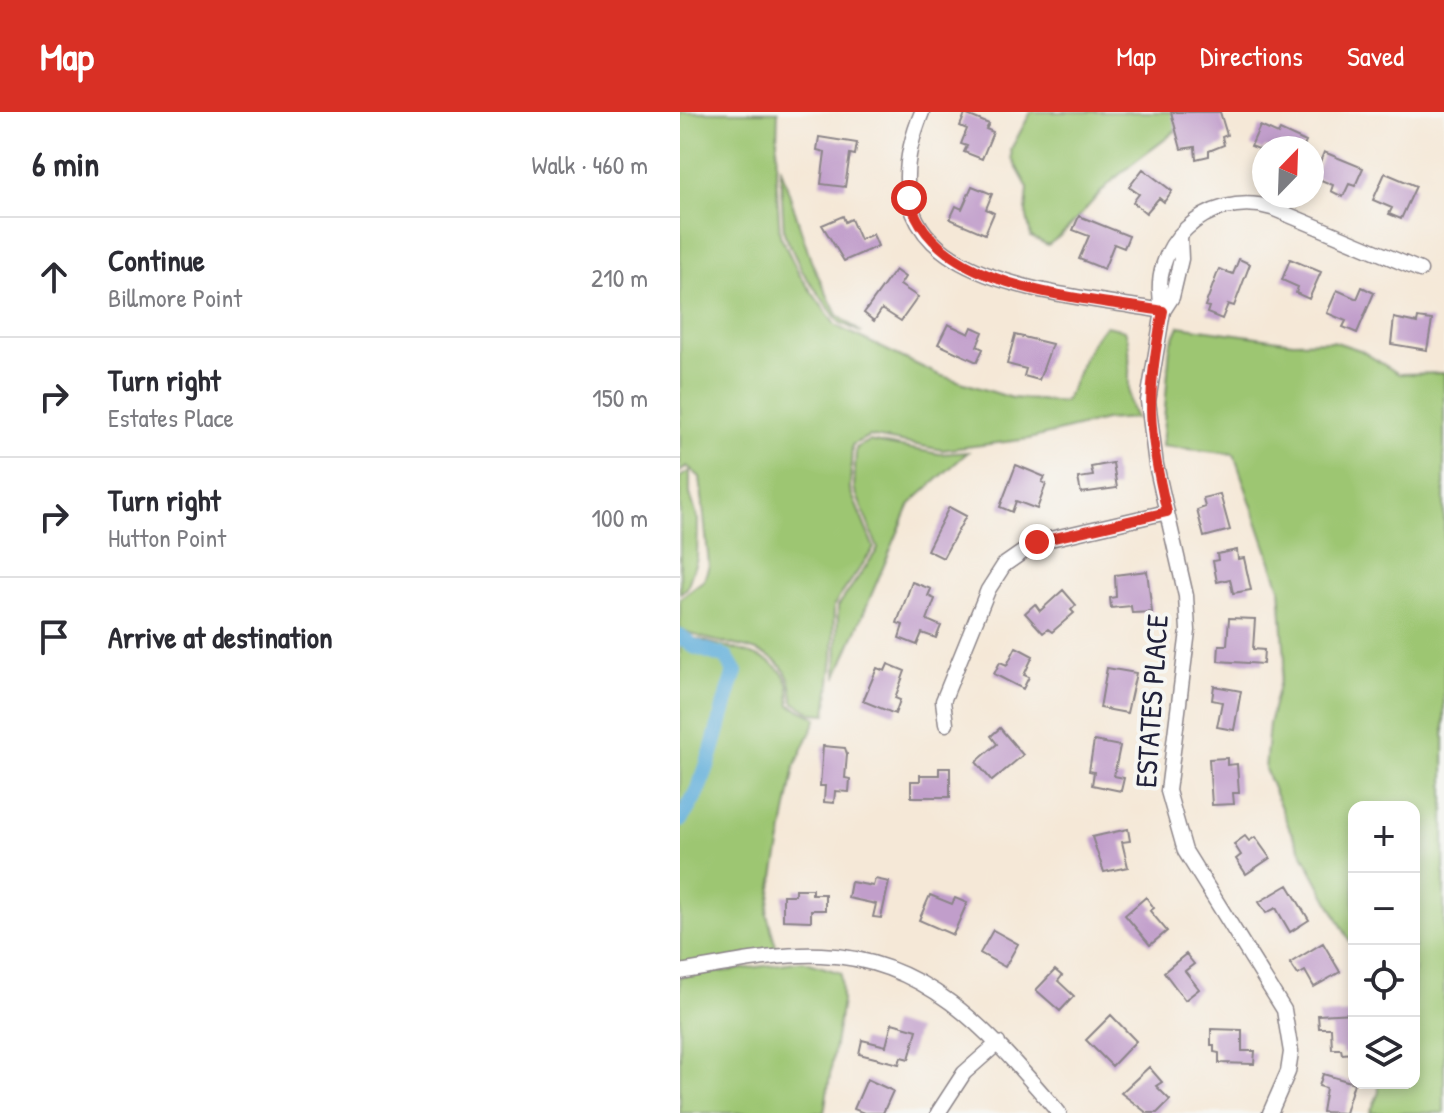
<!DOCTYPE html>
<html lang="en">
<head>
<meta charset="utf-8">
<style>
	:root { --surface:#fff; --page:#f2f2f3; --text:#2b2b33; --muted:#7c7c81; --line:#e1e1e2; --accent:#d93025 }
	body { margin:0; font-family:"Patrick Hand",sans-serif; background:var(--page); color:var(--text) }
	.controls { position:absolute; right:24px; bottom:24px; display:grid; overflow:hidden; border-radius:16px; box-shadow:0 4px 12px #0003 }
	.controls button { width:72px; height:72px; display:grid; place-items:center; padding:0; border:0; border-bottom:2px solid var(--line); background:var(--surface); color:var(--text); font:40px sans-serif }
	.compass { position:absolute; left:572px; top:24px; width:72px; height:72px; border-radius:50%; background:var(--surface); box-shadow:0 4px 12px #0003; rotate:23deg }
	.stop { position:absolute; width:24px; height:24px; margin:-18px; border:6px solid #d93025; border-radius:50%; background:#fff }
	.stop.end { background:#d93025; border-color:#fff; box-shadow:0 2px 8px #0008 }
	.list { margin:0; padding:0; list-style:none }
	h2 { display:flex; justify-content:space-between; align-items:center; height:104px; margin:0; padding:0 32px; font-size:34px }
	h2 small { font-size:26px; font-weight:400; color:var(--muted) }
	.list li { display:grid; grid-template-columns:52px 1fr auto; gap:24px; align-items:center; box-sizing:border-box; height:120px; padding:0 32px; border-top:2px solid var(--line) }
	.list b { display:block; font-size:30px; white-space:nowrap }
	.list p { margin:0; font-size:26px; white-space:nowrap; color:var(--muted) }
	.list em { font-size:26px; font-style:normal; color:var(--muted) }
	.icon { flex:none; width:44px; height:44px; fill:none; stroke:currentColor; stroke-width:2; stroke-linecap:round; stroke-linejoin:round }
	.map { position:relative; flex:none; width:764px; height:1001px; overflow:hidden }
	header { display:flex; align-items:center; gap:48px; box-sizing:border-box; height:112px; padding:0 40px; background:var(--accent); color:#fff }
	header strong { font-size:38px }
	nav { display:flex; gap:44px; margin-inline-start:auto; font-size:28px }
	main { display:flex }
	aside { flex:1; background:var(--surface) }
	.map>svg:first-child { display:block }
	.green { fill:#9dc672; stroke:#607456; stroke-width:2 }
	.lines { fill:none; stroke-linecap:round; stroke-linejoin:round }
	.river { stroke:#61aeda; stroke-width:16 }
	.building { fill:#c19ecb }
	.minor-casing { stroke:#8c8589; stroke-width:17 }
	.minor { stroke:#fff; stroke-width:14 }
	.route { stroke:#d93025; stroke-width:10 }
	.labels { text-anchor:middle; stroke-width:8; stroke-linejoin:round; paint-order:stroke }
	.street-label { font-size:30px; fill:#22223b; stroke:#f6f6f2 }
</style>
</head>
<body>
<header>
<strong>Map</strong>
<nav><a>Map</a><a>Directions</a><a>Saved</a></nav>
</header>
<main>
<aside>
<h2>6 min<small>Walk · 460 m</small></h2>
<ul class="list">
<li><svg class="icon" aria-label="ahead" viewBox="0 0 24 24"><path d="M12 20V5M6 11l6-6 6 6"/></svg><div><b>Continue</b><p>Billmore Point</p></div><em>210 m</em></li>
<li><svg class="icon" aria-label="right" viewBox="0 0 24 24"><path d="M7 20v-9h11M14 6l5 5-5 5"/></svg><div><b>Turn right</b><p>Estates Place</p></div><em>150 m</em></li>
<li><svg class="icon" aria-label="right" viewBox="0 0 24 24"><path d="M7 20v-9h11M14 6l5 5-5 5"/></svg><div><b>Turn right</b><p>Hutton Point</p></div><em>100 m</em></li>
<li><svg class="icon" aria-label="arrive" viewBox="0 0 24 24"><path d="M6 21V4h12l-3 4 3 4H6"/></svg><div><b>Arrive at destination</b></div></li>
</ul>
</aside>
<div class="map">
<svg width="764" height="1001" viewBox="0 0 764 1001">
	<rect width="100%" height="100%" fill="#f6f6f2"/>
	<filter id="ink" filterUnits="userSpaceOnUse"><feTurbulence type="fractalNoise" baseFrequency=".0125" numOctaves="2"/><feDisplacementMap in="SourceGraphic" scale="16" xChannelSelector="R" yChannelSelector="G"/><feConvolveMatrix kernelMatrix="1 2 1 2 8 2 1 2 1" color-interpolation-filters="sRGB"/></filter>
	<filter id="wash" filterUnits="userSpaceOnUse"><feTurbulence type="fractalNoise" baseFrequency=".006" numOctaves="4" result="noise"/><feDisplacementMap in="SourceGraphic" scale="32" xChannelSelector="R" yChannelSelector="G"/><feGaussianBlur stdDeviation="1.8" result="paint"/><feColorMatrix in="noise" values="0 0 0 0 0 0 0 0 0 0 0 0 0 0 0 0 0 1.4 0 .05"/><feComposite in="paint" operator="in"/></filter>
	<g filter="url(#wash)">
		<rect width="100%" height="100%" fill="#f5e8d7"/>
		<path class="green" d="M0,0H98L96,62L100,123L119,162L156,214L259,263L332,286L384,290C397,269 408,226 426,214L445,218C456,248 441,279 456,306L425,308L349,327L262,338L189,324L172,333L170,378L194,436L154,493L153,546L146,602L132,601L113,590C113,524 39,540 0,516V486L24,468L29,453L20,365L7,354L0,360Z
			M351,0H515C488,30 453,47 425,76C405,96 392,117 368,133L351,125L346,100L348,76L332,47L331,37Z
			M100,53L131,149L157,203L182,221L159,210L122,159L104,121Z
			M499,214L613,230L653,229L680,238L719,262L764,261V1001H690L699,980L698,971H734V695H674V837L610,718L585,657L589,612L605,549L600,476L554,342L482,334L490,234Z
			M189,329L260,342L288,340L230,392L156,566L158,494L198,437L174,376L176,336Z
			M10,359V382L18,408L17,446L7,476L0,481V365Z
			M0,521C28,536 100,535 109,575C110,580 109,588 110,593L137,606L115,654L87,802L97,838L0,855Z
			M123,849L161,861L162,889L144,1001H0V865Z"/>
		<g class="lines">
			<path class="river" d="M0,524L13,534L46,545L55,560C37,609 32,665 0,708"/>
		</g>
		<g id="blocks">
			<path class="building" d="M491,0H540L547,23L542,25L544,33L529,39V44L516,47L515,35L501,37Z
				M285,2L309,12L306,17L313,20L302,47L284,40L287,34L281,32L287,17L280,14Z
				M580,14L598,22L600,18L626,30L623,36H584V39L571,34Z
				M139,25L177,31L175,43L170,42L165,75L141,72L145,40L137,38Z
				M644,40L683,56L675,74L669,72L663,85L651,79L653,73L634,65Z
				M463,57L492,79L484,90L479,86L466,101L453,90L459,82L449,75Z
				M705,61L736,74L721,107L709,102L712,96L693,88Z
				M292,74L312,82L306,97L314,101L305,122L270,107L276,94L282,97Z
				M163,104L165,110L171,107L180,128L193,122L198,134L164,149L142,113Z
				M399,104L449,124L444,136L434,132L424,157L399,147L409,124L393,118Z
				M559,147L570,152L554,194L548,192L542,207L527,201L529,195L525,194L539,157L553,162Z
				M610,147L641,160L629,187L616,181L618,175L602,168Z
				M215,158L225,165L220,173L238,185L221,209L202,197L194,209L184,201Z
				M682,175L694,181L677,221L663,215L666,209L647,201L657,178L677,187Z
				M714,206L737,211L738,206L752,208L747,238L711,232Z
				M268,212L289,222L292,215L303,220L297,234L303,237L297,250L258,232Z
				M335,223L372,232L359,268L344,264L346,257L327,252Z
				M433,351L437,376L401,381L398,366L413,364L411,355Z
				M336,353L365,365L362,370L366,372L357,397L336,389L332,400L320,395Z
				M540,382L550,418L524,425L517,398L525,395L523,386Z
				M269,395L286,404L263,446L247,438Z
				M557,438L558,447L564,446L571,478L553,481L550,467L537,470L533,449L538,448L537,442Z
				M467,459L472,500L452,501L451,494L431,496L430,486L436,485L435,463Z
				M232,470L251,477L248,484L255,487L247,508L261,514L256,526L242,521L237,533L219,526L223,513L217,511Z
				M383,478L396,493L391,498L394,501L372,520L368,517L363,521L345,501L355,492L360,499Z
				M549,506L575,507L573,537L584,538L583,552L538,549L539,533H547Z
				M336,535L353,544L344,563L349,565L343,577L314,562L320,550L327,553Z
				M208,552L225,559L215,586L220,588L215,602L183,589L197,556L205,559Z
				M427,556L456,561L447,601L420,596Z
				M534,574L561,579L554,618L537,615L542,590L532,588Z
				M320,616L343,643L312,669L296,650L317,632L311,624Z
				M414,629L440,634L434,664L444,666L441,679L412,673L414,660L409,659Z
				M143,634L165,636L167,642L165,666L170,667L169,680L155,679L154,691L144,690L145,674H140Z
				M547,646V653L557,652L559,681H553L554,692L532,693L529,647Z
				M259,656H270V685H231V669H240V663H259Z
				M448,717L450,729L442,730L448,755L424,760L412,725Z
				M565,724L569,729L575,725L590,746L566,762L556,747L561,743L554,732Z
				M195,767L209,770L201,806L193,805L196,792L168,786L171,770L193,774Z
				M608,773L629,808L610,820L596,796L586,801L579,790Z
				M115,777H132V782H145V798H131V809L103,808V783H115Z
				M250,783L272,792L275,786L287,791L273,823L239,808Z
				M466,785L474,796L470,799L487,819L470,833L445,803Z
				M313,818L338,832L325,855L300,841Z
				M643,831L660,860L634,875L625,859L618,863L610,851Z
				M506,842L514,852L505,859L519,877L505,888L484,860Z
				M375,858L382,864L378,869L394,884L380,899L356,878Z
				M674,901V941L662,942L661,937H652L651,916H639L638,903Z
				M431,903L456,929L432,954L406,928Z
				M212,911L237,918L229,947L221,945L219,952L179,942L182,928L206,934Z
				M531,917L562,918V939H575L574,952L539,951V941L534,940V933H531Z
				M469,955L482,970L476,974L490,988L477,1001H467L441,981Z
				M643,962L674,971L665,1001L642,1000L646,976L639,974Z
				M187,967L213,979L203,1001H184L174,997Z"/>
		</g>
	</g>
	<g filter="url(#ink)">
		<use href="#blocks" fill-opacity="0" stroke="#8c8589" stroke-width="2"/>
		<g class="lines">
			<defs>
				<path id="minor" d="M242,0C171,173 367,178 483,199
					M500,125L501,147L492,185L483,199L468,289L476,353L506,484L508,519L488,679L505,739L604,898L611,940L608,960L590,1001
					M483,199C465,135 527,77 592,96L740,158
					M266,612L263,589L308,478L324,453L357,430L487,400
					M0,860C45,853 95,841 141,843C251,847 313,925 379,1001
					M258,1001L284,961L318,931"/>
			</defs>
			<use href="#minor" class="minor-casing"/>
			<use href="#minor" class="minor"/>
		</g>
	</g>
	<g class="lines" filter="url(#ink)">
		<path class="route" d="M229,86C254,180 403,185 483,199C466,283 467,317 487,400L357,430"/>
	</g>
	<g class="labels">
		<g class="street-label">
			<text transform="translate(472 589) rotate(-86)" y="10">ESTATES PLACE</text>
		</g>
	</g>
</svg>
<div class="controls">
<button>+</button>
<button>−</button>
<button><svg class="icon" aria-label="locate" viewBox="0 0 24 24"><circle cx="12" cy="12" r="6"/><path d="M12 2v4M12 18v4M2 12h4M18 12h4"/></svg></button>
<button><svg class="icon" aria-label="layers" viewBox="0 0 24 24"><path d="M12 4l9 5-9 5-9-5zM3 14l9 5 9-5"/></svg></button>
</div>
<svg class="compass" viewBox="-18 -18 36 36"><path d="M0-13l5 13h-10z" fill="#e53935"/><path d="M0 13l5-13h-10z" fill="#7c7c81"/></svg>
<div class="stop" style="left:229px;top:86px"></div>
<div class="stop end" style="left:357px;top:430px"></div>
</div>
</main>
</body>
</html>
